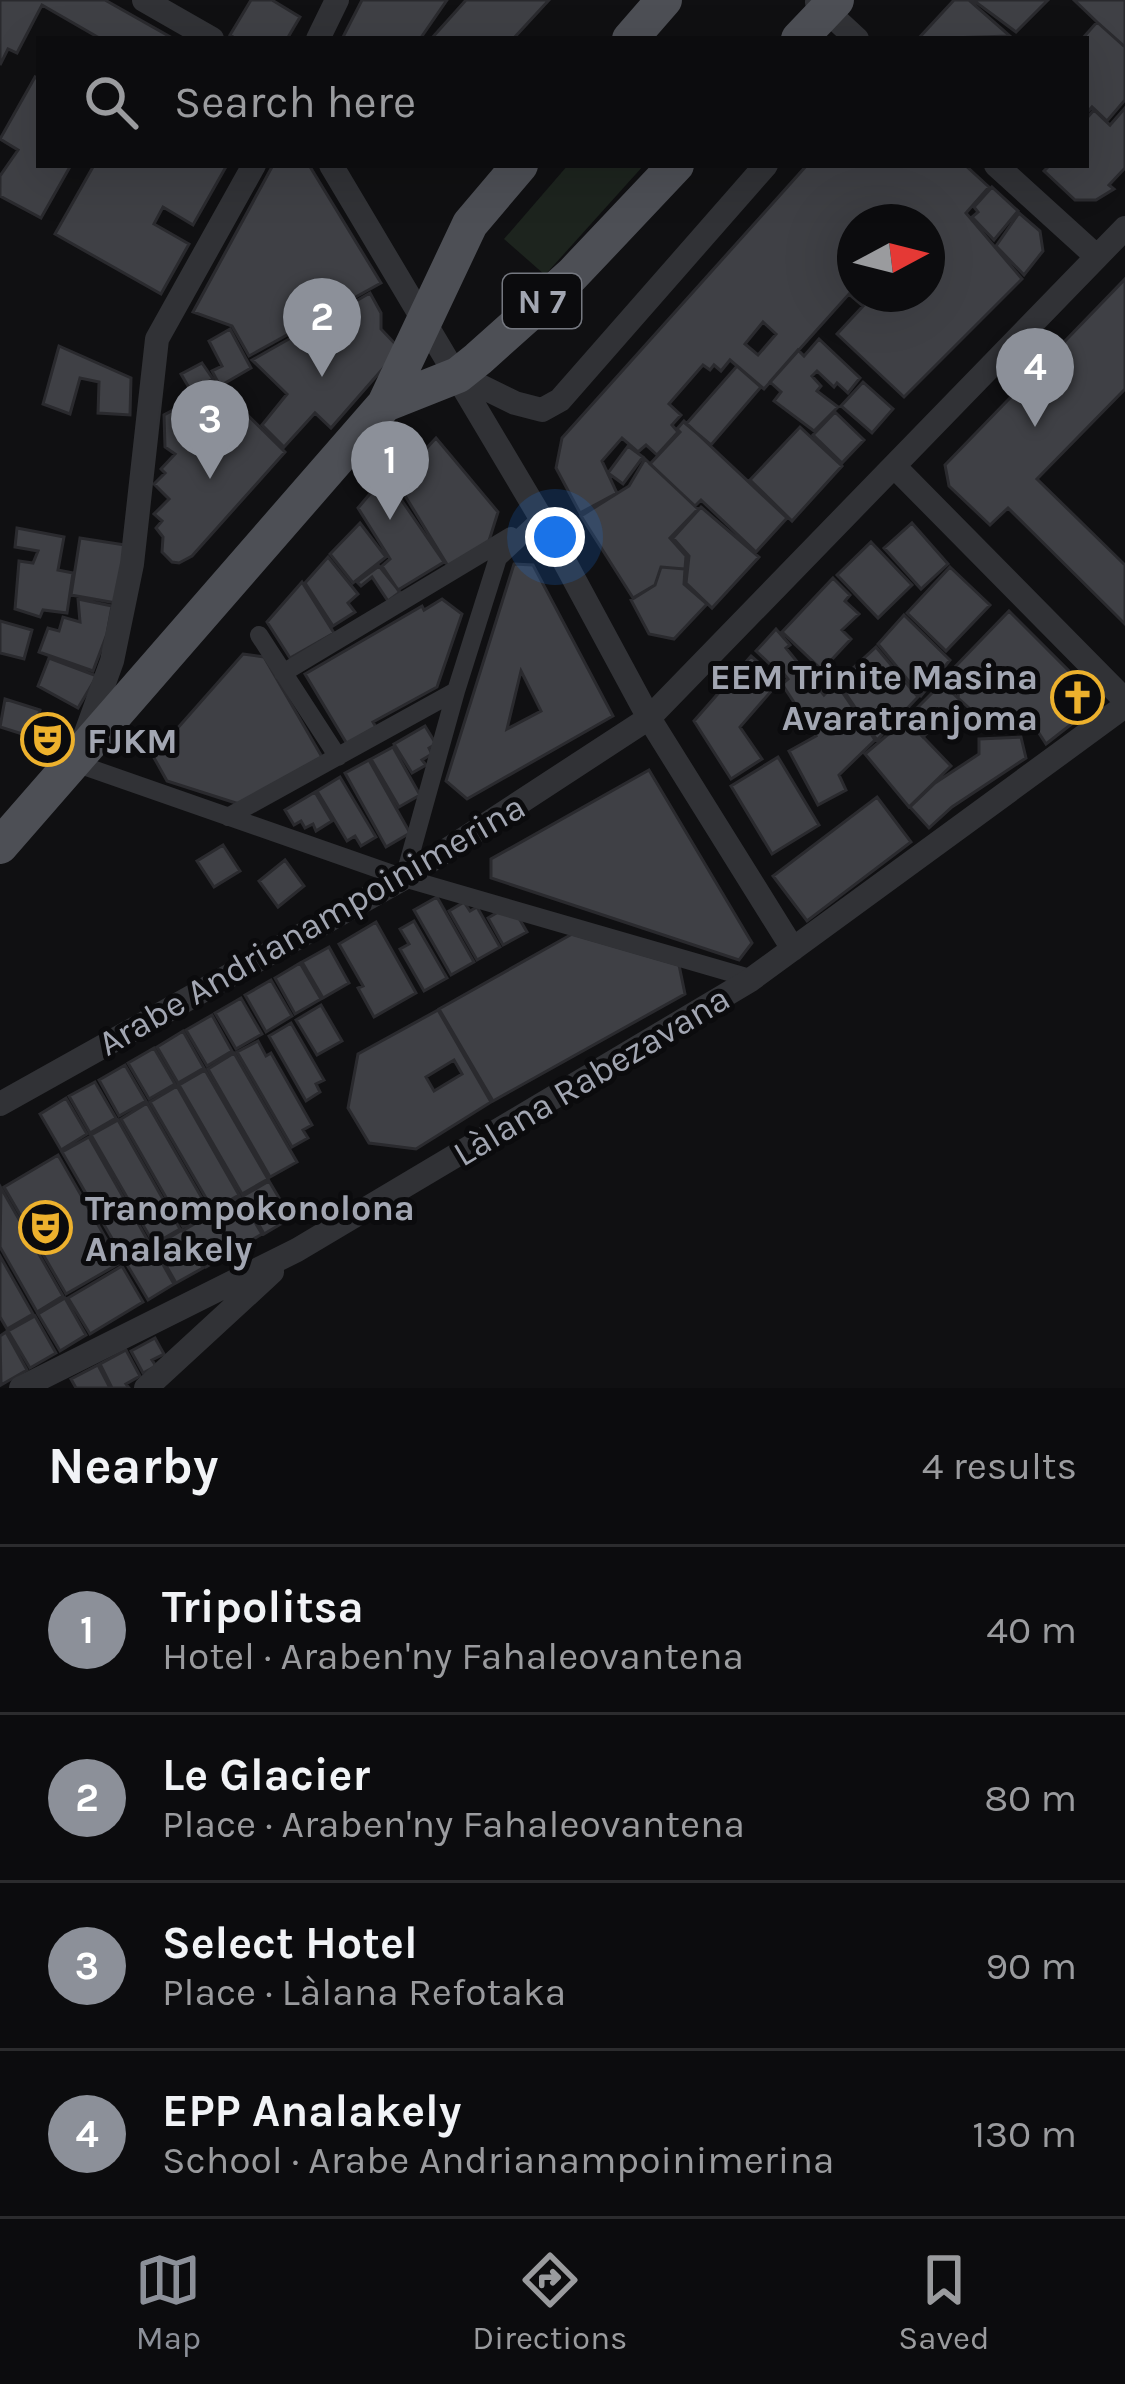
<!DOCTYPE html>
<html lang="en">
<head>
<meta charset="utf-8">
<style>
	:root { --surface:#0c0c0e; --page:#151517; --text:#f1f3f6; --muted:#9a9b9e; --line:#2c2c2e; --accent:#8c9099 }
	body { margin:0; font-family:Karla,sans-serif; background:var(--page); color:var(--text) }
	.compass { position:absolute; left:837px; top:204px; width:108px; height:108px; border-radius:50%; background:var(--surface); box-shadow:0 12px 48px #0002; rotate:83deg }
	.you { position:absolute; left:555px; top:537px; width:42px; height:42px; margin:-30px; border:9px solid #fff; border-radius:50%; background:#1a73e8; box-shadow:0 0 0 18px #1a73e833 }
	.badge { display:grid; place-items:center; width:78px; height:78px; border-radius:50%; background:var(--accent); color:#fff; font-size:39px; font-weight:700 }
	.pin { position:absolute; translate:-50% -99px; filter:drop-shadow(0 3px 6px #0008) }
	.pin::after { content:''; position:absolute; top:63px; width:42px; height:36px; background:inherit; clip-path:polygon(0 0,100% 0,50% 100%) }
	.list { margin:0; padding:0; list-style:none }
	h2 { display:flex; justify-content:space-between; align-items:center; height:156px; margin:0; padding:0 48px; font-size:51px }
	h2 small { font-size:39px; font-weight:400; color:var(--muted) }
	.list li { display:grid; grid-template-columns:78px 1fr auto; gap:36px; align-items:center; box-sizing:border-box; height:168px; padding:0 48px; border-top:3px solid var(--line) }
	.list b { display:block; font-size:45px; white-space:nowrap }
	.list p { margin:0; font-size:39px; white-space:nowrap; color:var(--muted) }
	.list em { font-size:39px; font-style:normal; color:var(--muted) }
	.icon { flex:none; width:66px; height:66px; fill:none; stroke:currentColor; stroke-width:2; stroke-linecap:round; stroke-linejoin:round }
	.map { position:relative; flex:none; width:1125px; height:1388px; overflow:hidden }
	.search { position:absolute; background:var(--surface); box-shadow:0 12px 48px #0002; left:36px; right:36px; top:36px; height:132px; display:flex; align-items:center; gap:30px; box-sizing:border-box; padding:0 42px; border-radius:0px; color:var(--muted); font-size:45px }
	.sheet { height:828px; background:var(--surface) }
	nav { display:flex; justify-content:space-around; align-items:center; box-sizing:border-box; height:168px; border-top:3px solid var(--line); background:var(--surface); font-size:33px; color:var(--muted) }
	nav a { display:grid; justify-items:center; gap:6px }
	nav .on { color:var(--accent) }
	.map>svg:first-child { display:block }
	.green { fill:#1d241e }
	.building { fill:#3f4045; stroke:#2a2a2e; stroke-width:3; fill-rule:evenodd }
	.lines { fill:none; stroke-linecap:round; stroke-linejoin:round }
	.pedestrian { stroke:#313236; stroke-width:18 }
	.minor { stroke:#313236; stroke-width:24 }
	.primary { stroke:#4d4f55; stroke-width:36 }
	.labels { text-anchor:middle; stroke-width:10; stroke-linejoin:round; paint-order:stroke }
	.shield { fill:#0b0b0d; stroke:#757880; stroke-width:3 }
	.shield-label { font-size:33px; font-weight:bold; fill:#a2a6b2 }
	.poi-label { font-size:36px; font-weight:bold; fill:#a2a6b2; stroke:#0b0b0d; text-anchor:start }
	.street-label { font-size:36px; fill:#a2a6b2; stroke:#0b0b0d }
</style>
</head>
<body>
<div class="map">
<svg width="1125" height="1388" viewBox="0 0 1125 1388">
	<rect width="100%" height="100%" fill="#101012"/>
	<path class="green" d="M568,165H644L545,275L504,239Z"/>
	<path class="building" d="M0,0H105L174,39H101L42,5L17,53L8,49L0,65Z
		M251,0H272L300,17L287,39H236L230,35Z
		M362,0H447L420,39H342Z
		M466,0H549L513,39H431Z
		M954,0H969L1010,36L918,39Z
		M973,0H1048L1016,32Z
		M1074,0H1125V47L1097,22Z
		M1097,22L1125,47V100L1107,121L1092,107L1086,114V39H1082Z
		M35,77L39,80V165H71L41,218L0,196V176L18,150L0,139Z
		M1125,108V168L1109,185L1114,189L1096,200H1075L1044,171L1050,165H1086V119L1094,110L1110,125Z
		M94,165H227L193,225L163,207L154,224L189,244L161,294L55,234Z
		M273,165H309L381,283L249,356L232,326L193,312Z
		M807,165H965L989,187L966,213L1022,279L904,397L837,334L863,306L849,294L764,389L730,360L721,371L714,365L710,370L703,365L669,404L681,415L672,425L678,432L657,455L646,445L638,452L622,438L602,461L617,493L580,513L556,468L562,438ZM855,222H927V294H855ZM763,322L776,334L758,355L745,344Z
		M992,187L1018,211L994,240L972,217L978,212L974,207Z
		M1019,213L1040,231L1043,251L1024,275L996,246Z
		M1125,279V389L1037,479L1125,565V624L1008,508L990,525L949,486L945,465Z
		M370,293L381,313V329L400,349L331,428L315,413L284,447L262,425L287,394L252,360Z
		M230,329L251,368L220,386L212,371L222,366L209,341Z
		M819,339L860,378L848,393L837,383L834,387L817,371L812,376L821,386L817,391L838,407L814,431L774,401L781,392L770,382L798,350L804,356Z
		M59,346L131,378L130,415L98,413L99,382L80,378L70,414L43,404Z
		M202,363L213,379L191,391L181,374Z
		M737,366L761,387L711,445L686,424Z
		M863,382L893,409L872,433L841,406Z
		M218,386L285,452L192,556L179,563L172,562L162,552L163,537L156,528L162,521L154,514L169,499L154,484L165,473L161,469L175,454L165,447L164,415Z
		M835,412L864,440L842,463L813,435Z
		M684,421L787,518L756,552L701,500L695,506L650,464L680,432L677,429Z
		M800,427L842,466L792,521L750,480Z
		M436,438L498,512L488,544L448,566L396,481Z
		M628,446L643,457L623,484L608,473Z
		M645,459L698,509L670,538L686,556L685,569L661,567L655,585L633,598L581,516L629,486Z
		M385,476L444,562L398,590L382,566L390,559L358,508Z
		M701,507L759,557L712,608L686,583L689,556L673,538Z
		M360,523L386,557L353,583L330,554Z
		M912,523L948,564L921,589L884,548Z
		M17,528L64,537L58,570L73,573L67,613L43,610L40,617L15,609L19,561L33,563L38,551L15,547Z
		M80,538L125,545L116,603L71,595Z
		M871,542L912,585L878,618L837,575Z
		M328,557L358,594L348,603L355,612L333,626L305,583Z
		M514,564L533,565L613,716L467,799L446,781ZM521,671L541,711L507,729Z
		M379,566L400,592L388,601L372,577L361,586L357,582Z
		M661,567L685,569L684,584L707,604L674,639L649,634L631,600L655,585Z
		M950,567L990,605L946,651L907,613Z
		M833,578L850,595L845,601L859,614L842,630L851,639L822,670L782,632Z
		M302,582L334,633L290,658L267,622Z
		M78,599L112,606L107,634L93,671L39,652L48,628L59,631L63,617L80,622Z
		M442,599L462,614L437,687L373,722L376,727L347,744L305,674L422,606L424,610Z
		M1009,611L1076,678L1078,719L1046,744L1035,727H967L969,708L958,698L960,677L952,670Z
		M904,615L950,660L921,696L878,644Z
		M0,621L32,630L24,659L0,653Z
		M776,629L790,645L786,648L824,695L836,683L875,740L839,775L846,790L818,805L789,751L816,736L782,684L788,679L776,664L773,667L756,651Z
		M876,647L918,697L877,740L838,682Z
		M243,654L264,657L322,757L239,804L167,781L153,756Z
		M751,656L780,681L740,727L762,759L731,779L694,721Z
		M49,658L97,676L78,708L38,686Z
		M942,683L960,700L923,737L906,719Z
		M5,699L40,710L32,737L0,727Z
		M906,719L951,766L909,807L865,754Z
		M425,726L436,744L429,748L432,754L422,760L426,765L412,773L394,744Z
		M1021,737L1026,758L952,807L929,828L910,807L935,783L979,754V739Z
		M393,747L420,795L399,807L371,759Z
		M778,757L819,825L772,854L731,786Z
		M369,760L410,833L386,847L345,773Z
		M649,770L752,943L739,960L491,878V859Z
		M340,777L376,837L361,846L355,836L347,841L317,791Z
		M315,792L332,821L316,831L313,824L305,828L301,821L294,825L285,810Z
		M877,797L911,842L807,921L773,876Z
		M223,845L240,871L214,887L197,861Z
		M285,860L304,886L278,907L259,881Z
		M437,897L474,962L451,975L414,910Z
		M464,902L470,911L477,907L500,947L477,960L449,911Z
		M503,909L516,913L527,932L503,945L488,918Z
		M414,921L447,978L424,991L400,949L409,944L400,929Z
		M376,922L416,993L374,1017L358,988L363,986L339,944Z
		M572,934L679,965L685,994L493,1101L439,1009Z
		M329,947L349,983L323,998L302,962Z
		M300,963L321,999L295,1014L275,978Z
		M271,980L292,1016L266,1032L245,995Z
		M241,998L262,1034L236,1049L215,1013Z
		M321,1005L342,1041L317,1055L296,1020Z
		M438,1010L491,1102L416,1149L369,1143L348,1108L358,1054ZM454,1060L462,1074L434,1091L426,1077Z
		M212,1015L232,1051L207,1066L186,1030Z
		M291,1023L324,1080L316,1084L320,1092L306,1101L269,1036Z
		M183,1031L204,1068L178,1083L157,1047Z
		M258,1041L266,1056L271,1053L312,1125L303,1130L308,1138L292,1147L237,1052Z
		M154,1048L175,1084L149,1099L128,1063Z
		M234,1053L297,1162L270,1177L208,1069Z
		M125,1065L146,1101L119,1116L99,1080Z
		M205,1070L268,1179L242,1194L179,1085Z
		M95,1082L116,1118L90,1133L69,1096Z
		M177,1086L239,1195L213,1210L150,1102Z
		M66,1098L87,1134L61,1150L40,1114Z
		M147,1103L210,1212L183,1227L121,1119Z
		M118,1120L180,1229L154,1244L91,1135Z
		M89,1137L151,1246L125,1261L62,1152Z
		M58,1155L120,1263L66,1294L4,1187Z
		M269,1181L291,1218L264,1234L243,1196Z
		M1,1188L63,1296L37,1312L0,1247Z
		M240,1197L262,1234L235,1250L214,1213Z
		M211,1214L233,1251L206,1267L184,1230Z
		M182,1230L203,1268L176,1283L155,1246Z
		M153,1247L174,1284L148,1300L126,1263Z
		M0,1256L33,1314L7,1329L0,1317Z
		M122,1266L143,1302L90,1334L68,1298Z
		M65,1298L86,1335L60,1351L38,1314Z
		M35,1316L56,1353L30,1368L8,1331Z
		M6,1332L27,1370L1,1385L0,1336Z
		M155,1338L164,1354L152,1360L156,1366L143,1373L131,1351Z
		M126,1350L140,1376L126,1384L129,1388H112L100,1364Z
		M98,1365L110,1388H76L71,1379Z"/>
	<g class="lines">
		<path class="pedestrian" d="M259,635L338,757
			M283,673L511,536
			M75,763L404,878L753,979
			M228,817L456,691
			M404,878L456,691L498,558L541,518"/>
		<path class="minor" d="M144,0L212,39
			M817,2L857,39
			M318,39L337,0
			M331,165L541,518L649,718L793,949
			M996,165L1096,256
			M458,375L515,403L542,410L560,400L766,165
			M894,466L1125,700
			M83,741L112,661L132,564L157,339L254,165
			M0,1104L404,878L649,718L1125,228
			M21,1388L297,1250L749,981L1125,706
			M146,1388L272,1272"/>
		<path class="primary" d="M630,39L664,0
			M799,39L836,0
			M385,404L458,375L478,359L572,275L676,165
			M0,846L385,404L470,224L520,165"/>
	</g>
	<defs>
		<symbol id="church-ring" viewBox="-11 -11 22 22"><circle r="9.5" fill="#0b0b0d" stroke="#edb12d" stroke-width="1.5"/><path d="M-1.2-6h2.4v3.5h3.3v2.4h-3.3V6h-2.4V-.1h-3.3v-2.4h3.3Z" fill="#edb12d"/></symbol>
		<symbol id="theatre-ring" viewBox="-11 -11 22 22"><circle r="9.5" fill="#0b0b0d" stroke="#edb12d" stroke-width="1.5"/><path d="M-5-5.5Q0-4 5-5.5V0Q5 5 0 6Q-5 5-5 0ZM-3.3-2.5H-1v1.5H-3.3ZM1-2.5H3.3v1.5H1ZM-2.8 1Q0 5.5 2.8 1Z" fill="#edb12d"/></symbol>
	</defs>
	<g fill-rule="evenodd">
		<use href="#church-ring" x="1048" y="668" width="59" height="59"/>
		<use href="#theatre-ring" x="18" y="710" width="59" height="59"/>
		<use href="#theatre-ring" x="16" y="1198" width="59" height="59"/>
	</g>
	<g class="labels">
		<rect class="shield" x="503" y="274" width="78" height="54" rx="9"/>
		<g class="shield-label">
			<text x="542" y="313">N 7</text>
		</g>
		<g class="poi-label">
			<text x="1038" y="689" text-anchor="end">EEM Trinite Masina<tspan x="1038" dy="41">Avaratranjoma</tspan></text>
			<text x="87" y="753">FJKM</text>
			<text x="85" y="1220">Tranompokonolona<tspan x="85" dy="41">Analakely</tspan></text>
		</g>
		<g class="street-label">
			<text transform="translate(311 924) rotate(-30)" y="13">Arabe Andrianampoinimerina</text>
			<text transform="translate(591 1075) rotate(-31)" y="13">Làlana Rabezavana</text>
		</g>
	</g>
</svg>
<svg class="compass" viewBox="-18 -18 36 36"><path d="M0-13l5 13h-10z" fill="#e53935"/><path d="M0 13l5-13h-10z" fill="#9a9b9e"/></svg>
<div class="you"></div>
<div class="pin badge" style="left:390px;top:520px">1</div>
<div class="pin badge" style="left:322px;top:377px">2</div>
<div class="pin badge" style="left:210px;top:479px">3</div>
<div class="pin badge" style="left:1035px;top:427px">4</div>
<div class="search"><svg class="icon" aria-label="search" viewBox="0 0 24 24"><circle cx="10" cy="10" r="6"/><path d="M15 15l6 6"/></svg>Search here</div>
</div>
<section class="sheet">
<h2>Nearby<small>4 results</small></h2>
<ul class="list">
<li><span class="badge">1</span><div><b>Tripolitsa</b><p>Hotel · Araben'ny Fahaleovantena</p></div><em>40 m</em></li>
<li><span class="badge">2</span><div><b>Le Glacier</b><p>Place · Araben'ny Fahaleovantena</p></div><em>80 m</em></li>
<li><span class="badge">3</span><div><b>Select Hotel</b><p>Place · Làlana Refotaka</p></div><em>90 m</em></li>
<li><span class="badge">4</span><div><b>EPP Analakely</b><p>School · Arabe Andrianampoinimerina</p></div><em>130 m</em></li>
</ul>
</section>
<nav>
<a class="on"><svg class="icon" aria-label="map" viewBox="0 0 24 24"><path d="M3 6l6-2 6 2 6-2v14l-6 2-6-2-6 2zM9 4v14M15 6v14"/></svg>Map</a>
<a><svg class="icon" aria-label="directions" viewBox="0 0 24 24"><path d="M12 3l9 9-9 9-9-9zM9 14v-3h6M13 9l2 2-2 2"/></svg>Directions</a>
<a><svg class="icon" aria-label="saved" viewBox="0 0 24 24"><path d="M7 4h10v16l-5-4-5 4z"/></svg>Saved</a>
</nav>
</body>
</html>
